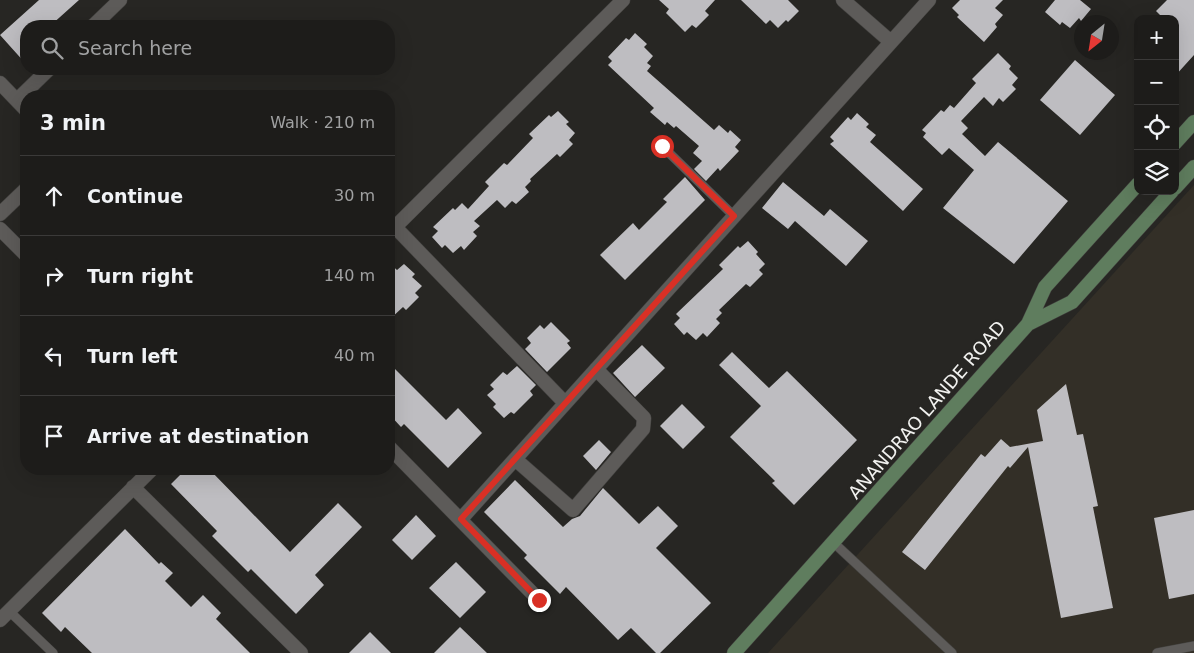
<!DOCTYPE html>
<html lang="en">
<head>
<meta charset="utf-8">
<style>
	:root { --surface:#1d1c1a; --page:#252523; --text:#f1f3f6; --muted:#a0a1a2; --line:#3b3a39 }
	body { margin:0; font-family:"DejaVu Sans",sans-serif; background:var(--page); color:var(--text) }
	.controls { position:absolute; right:15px; top:15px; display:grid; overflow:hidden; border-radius:10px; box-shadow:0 5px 20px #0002 }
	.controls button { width:45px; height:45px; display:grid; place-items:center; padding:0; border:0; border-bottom:1px solid var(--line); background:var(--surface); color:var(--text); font:25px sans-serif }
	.compass { position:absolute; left:1074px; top:15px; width:45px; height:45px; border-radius:50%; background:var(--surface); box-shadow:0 5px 20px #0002; rotate:210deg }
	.stop { position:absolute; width:15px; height:15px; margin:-11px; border:4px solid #d93025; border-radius:50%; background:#fff }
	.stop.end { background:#d93025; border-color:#fff; box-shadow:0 1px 5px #0008 }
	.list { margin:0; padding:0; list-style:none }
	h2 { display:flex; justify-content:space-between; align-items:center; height:65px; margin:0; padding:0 20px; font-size:21px }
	h2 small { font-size:16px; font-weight:400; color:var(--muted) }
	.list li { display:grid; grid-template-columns:32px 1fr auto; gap:15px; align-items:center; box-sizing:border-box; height:80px; padding:0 20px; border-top:1px solid var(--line) }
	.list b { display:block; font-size:19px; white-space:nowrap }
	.list em { font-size:16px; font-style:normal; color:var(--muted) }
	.icon { flex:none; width:28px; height:28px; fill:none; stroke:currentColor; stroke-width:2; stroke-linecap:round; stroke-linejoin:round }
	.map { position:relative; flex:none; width:1194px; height:653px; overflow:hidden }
	.search { position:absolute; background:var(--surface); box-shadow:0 5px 20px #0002; left:20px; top:20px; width:375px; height:55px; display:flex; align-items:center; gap:12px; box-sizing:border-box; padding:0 18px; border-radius:20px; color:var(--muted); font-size:19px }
	.panel { position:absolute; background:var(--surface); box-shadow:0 5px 20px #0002; left:20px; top:90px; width:375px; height:385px; border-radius:20px }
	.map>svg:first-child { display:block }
	.built { fill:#332f27 }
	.building { fill:#bebdc1 }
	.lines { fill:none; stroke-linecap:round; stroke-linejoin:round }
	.service-casing { stroke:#42413f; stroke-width:10 }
	.minor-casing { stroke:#42413f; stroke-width:15 }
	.secondary-casing { stroke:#42413f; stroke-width:15 }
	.service { stroke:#5d5b59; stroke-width:9 }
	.minor { stroke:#5d5b59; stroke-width:14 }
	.secondary { stroke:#5f7d5e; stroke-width:14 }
	.route { stroke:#d93025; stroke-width:6 }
	.labels { text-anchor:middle; stroke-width:5; stroke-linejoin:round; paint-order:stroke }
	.street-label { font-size:18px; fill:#f1f1ef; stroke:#272623 }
</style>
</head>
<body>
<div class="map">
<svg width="1194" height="653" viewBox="0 0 1194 653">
	<rect width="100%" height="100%" fill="#272623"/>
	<path class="built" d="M1194,185V653H768Z"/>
	<path class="building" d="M39,0H79L50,26H26V64L0,35Z
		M659,0H715L705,11L709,15L696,28L692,25L685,32L666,13L669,9Z
		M741,0H788L799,11L788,22L786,20L778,28L770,20L766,24Z
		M960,0H1003L995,8L1003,15L995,24L997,27L984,42L957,17L959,15L952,8Z
		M1055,0H1080L1091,9L1081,21L1079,18L1070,28L1062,22L1060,25L1045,12Z
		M1167,0H1194V55L1175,76V19H1164L1156,11Z
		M635,33L647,44L644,47L653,56L647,63L651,66L647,71L714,130L719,125L728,133L730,130L741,140L735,147L739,151L720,171L718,168L706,181L694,169L702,161L693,153L699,146L676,126L674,128L667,122L665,125L650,112L654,108L608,65L612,61L608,57L626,38L629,40Z
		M998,53L1011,66L1009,69L1018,78L1012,85L1016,89L1003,102L999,98L993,106L984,97L961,121L968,128L962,134L985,156L998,142L1068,201L1014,264L943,208L974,170L949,148L942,155L923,137L926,133L922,130L941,110L944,112L950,105L954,108L976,83L972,79Z
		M1075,60L1115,95L1080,135L1040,100Z
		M558,111L569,122L566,124L575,133L569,140L573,144L560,157L557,154L530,179L531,181L525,187L529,192L516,204L512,201L505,208L497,200L474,221L480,226L473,232L477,236L464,250L461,246L453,253L445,245L442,248L432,237L438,231L433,227L453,208L455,210L462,203L468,209L489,186L485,182L504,163L507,165L533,138L529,134L549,115L551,117Z
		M857,113L869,124L866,127L876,135L870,142L923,189L903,211L830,144L834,141L830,137L848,117L851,120Z
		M685,177L705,200L625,280L600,255L633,223L639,230L667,202L663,199Z
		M783,182L824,216L830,209L868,241L846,266L795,221L788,229L762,208Z
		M748,241L758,252L756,254L765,264L759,270L763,274L750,287L746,284L719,310L722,313L716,319L720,323L707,337L703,333L696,340L687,332L684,335L674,324L680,318L676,314L723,269L719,265L738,246L740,248Z
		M389,263L397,270L404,264L415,274L412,277L422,286L415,293L419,297L406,310L403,307L389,320Z
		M551,322L570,341L567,343L571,348L547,372L525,349L531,343L527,338L540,325L544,329Z
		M642,345L665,368L635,397L613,373Z
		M732,352L769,388L787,371L857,440L794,505L772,483L775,481L730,437L761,406L719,365Z
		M389,363L446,420L458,408L482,433L448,468L404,424L401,427L389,414Z
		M517,366L536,385L530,391L533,395L514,414L511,412L504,418L493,407L496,404L487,395L494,389L490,385L503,372L507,375Z
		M1066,384L1077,435L1083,434L1098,506L1093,507L1113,608L1061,618L1028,447L1010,468L1008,466L925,570L902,552L981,454L985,457L1001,439L1010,447L1043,441L1037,410Z
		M682,404L705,427L683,449L660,426Z
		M599,440L611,452L596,470L583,456Z
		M186,469H209L290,552L338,503L362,527L315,575L324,585L296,614L251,569L248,572L212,536L217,531L171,484Z
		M515,480L563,527L572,519L580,516L603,488L639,524L658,506L678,526L656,548L711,603L660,653H656L631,628L618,640L566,587L560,594L524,558L527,555L484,512Z
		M1194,510V594L1169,599L1154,518Z
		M416,515L436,536L412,560L392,540Z
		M125,529L159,564L161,562L173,573L165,581L191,607L203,595L221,613L216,619L250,653H92L65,627L61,632L42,613Z
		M456,562L486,592L460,618L429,588Z
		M460,627L487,653H434Z
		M370,632L391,653H349Z"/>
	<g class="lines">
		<defs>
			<path id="service" d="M662,146L734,216
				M834,543L952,653
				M9,611L53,653
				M1157,653L1194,646"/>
			<path id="minor" d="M843,0L891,42
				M93,26L120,0
				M0,83L26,110
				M17,100L49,69
				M0,214L26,189
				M395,227L565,403
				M0,229L26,255
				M389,233L623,0
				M389,447L539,600
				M515,459L573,510L643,429L644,418L596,369
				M133,487L301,653
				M461,519L929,0
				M0,620L152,469"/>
			<path id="secondary" d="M1175,143L1194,122
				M1175,188L1194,167
				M1028,324L1072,302L1172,191
				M734,653L1028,324L1045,287L1138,184"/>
		</defs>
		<use href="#service" class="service-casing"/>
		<use href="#minor" class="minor-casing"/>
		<use href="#secondary" class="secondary-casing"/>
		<use href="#service" class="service"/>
		<use href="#minor" class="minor"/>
		<use href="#secondary" class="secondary"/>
	</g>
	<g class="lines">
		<path class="route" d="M539,600L461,519L734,216L662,146"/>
	</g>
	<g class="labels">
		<g class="street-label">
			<text transform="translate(927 410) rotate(-49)" y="6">ANANDRAO LANDE ROAD</text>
		</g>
	</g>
</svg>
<div class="controls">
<button>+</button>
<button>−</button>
<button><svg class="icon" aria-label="locate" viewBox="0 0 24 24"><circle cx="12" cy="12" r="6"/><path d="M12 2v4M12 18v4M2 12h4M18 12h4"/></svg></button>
<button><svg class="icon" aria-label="layers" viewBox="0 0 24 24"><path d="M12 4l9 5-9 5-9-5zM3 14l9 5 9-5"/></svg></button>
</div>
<svg class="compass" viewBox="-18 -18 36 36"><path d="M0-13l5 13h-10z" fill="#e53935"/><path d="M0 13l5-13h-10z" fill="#a0a1a2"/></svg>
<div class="stop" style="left:662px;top:146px"></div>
<div class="stop end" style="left:539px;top:600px"></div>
<div class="search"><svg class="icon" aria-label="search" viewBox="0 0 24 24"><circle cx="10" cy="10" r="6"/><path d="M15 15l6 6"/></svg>Search here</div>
<section class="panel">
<h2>3 min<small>Walk · 210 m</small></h2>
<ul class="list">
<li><svg class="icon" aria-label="ahead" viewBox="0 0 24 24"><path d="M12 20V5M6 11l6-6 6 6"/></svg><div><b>Continue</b></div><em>30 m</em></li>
<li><svg class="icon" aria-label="right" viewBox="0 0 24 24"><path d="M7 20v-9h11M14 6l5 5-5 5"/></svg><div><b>Turn right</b></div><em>140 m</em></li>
<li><svg class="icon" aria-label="left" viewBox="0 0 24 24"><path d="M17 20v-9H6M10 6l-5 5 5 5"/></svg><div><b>Turn left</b></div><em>40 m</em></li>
<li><svg class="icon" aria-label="arrive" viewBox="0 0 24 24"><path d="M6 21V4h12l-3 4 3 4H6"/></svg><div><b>Arrive at destination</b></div></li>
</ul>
</section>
</div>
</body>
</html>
